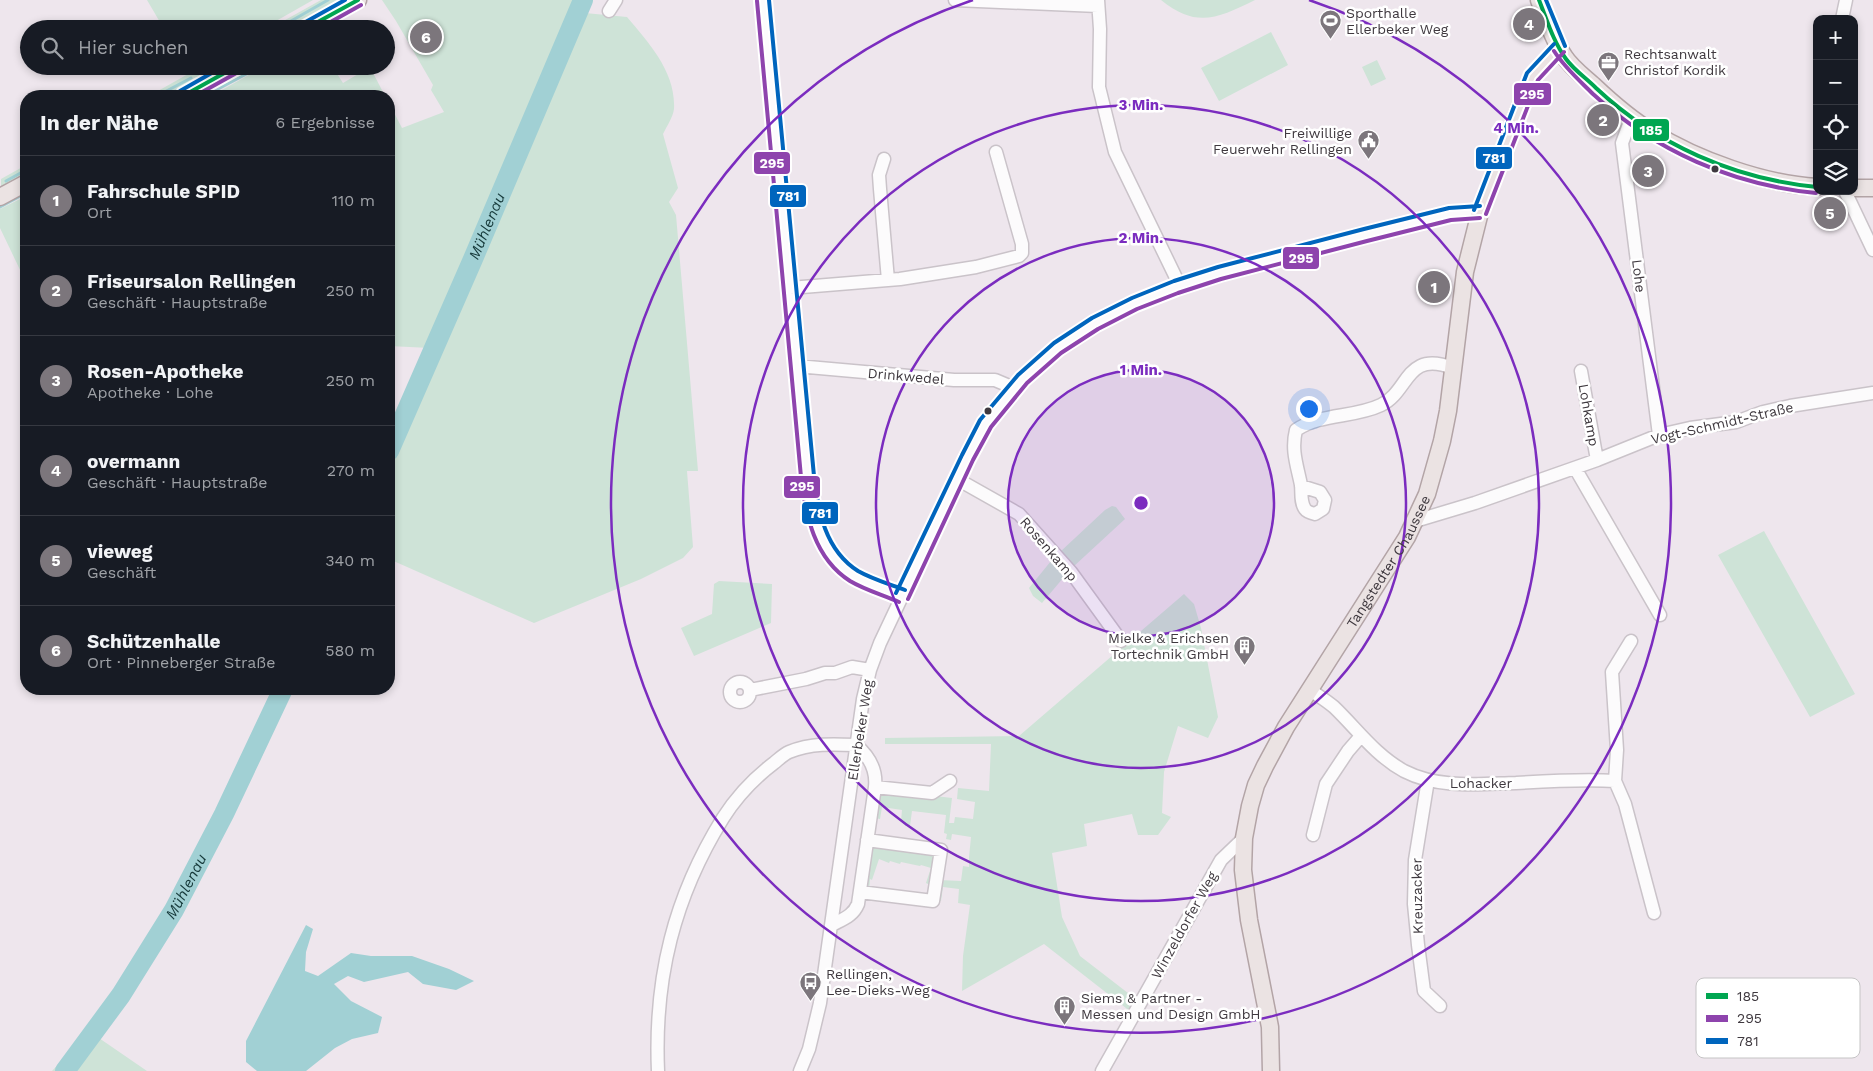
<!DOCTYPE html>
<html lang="de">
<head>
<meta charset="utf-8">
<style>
	:root { --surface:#171b24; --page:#20242c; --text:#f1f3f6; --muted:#9ea1a6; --line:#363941; --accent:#7c767c }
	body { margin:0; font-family:"Work Sans",sans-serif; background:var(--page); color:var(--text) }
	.controls { position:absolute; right:15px; top:15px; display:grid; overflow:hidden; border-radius:10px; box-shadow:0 2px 8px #0003 }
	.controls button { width:45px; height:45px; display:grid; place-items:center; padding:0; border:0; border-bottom:1px solid var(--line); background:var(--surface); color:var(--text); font:25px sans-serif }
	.you { position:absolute; left:1308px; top:408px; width:18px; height:18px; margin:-12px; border:4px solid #fff; border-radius:50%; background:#1a73e8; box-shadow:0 0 0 8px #1a73e833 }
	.badge { display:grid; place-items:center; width:32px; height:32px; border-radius:50%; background:var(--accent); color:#fff; font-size:16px; font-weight:700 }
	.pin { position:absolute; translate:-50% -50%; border:2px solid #fff; box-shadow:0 1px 5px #0006 }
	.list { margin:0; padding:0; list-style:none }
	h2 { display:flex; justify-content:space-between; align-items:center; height:65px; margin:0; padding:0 20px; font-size:21px }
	h2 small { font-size:16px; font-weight:400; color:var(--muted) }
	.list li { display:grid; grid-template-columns:32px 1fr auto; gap:15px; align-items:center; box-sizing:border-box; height:90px; padding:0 20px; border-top:1px solid var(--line) }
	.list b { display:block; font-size:19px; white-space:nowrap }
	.list p { margin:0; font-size:16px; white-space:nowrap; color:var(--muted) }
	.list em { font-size:16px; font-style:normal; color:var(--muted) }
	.icon { flex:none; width:28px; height:28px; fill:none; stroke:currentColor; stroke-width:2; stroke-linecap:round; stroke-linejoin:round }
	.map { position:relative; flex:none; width:1873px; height:1071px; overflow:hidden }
	.search { position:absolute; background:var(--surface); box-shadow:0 2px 8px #0003; left:20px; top:20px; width:375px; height:55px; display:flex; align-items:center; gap:12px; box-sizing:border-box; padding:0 18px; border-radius:28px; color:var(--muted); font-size:19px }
	.panel { position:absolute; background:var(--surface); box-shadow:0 2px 8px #0003; left:20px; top:90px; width:375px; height:605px; border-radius:20px }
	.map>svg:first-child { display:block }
	.green { fill:#cee3d7 }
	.water { fill:#a1d0d4 }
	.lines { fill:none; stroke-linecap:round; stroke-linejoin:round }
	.stream { stroke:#a1d0d4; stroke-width:3 }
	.river { stroke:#a1d0d4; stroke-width:20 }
	.minor-casing { stroke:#cac3c9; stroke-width:15 }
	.major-casing { stroke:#b3a4a6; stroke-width:19 }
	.minor { stroke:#fcfbfc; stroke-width:12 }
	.major { stroke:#ebe3e3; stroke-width:16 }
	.bus-1-casing { stroke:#fff; stroke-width:8 }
	.bus-2-casing { stroke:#fff; stroke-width:8 }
	.bus-3-casing { stroke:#fff; stroke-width:8 }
	.bus-1 { stroke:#00a651; stroke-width:4 }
	.bus-2 { stroke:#8e44ad; stroke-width:4 }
	.bus-3 { stroke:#0065bd; stroke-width:4 }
	.ring { fill:none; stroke:#7b2cbf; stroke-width:2.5 }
	.bus-dot { fill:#3f393f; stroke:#fff; stroke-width:2 }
	.labels { text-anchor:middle; stroke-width:5; stroke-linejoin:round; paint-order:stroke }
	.poi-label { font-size:14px; fill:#3f393f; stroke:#fff; text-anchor:start }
	.street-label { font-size:14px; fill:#3f393f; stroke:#fff }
	.water-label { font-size:15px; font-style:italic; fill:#153839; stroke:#fff }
	.key { fill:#fff; stroke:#c5c4c5; stroke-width:1 }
	.key-label { font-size:14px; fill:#3f393f }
	.centre { fill:#7b2cbf; stroke:#fff; stroke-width:2.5 }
	.ring-label { font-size:15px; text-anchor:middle; font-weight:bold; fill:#7b2cbf; stroke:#fff; stroke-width:5; stroke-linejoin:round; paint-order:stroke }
	.line-badge { stroke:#fff; stroke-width:2 }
	.badge-label { font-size:14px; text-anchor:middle; font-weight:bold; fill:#fff }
</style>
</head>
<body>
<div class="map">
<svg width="1873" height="1071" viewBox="0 0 1873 1071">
	<rect width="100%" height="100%" fill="#eee6ed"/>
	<path class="green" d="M147,0H313L262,29H164Z
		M321,0H346L294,29H269Z
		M382,0H592L585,13L627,17C649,43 676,72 674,109C673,117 667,126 663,134L678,188L669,202L676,215L698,471H687L693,547L683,558L641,579L534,623L389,559V459L438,348L480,258L525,153L516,149L430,348L389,346V103L402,128L444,112L431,90L433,85L396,21Z
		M1161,0H1255C1218,18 1197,29 1161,0Z
		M1271,32L1288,65L1219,101L1201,68Z
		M1377,60L1386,79L1371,86L1362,67Z
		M265,66H332L343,83L370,67L385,96H211Z
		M197,69L200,74L197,83L172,96H149Z
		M26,165V177L5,189L1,186V179Z
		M26,196V277L22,274L0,228V209Z
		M1112,506L1116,507L1125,519L1073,567L1060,552L1105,510Z
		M1764,531L1855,694L1810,717L1718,555Z
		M1051,561L1064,577L1042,603L1033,596L1029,588Z
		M719,581L772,584L771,623L694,656L681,628L712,614L714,584Z
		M1184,594L1194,604L1201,628L1218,717L1208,738L1178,726L1164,772L1162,813L1171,817L1158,835H1138L1132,814L1084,824L1087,846L1052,853L1062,917L1080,956L1137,1000L1131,1012L1044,944L962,991L963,956L970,905L958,903L959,889L943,887L941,901L936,900L939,880L961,881L963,866L969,867V857L971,837L952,834L951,840L946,839L947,834L944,833L946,815L912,811L910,826H905V822L901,821L902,810L882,807L880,819L874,818L877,794L884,790L952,798L949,823H954L955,817L973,819L975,802L957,799L958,788L989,791L991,744H885V738L1019,736Z
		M873,844L937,853L932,892L926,896L930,885L926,883L931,868L921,865L920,866L901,862L900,864L890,861L889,863L879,859L872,880L870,879L869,890L866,887Z
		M87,1034L96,1036L147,1071H52Z"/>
	<path class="water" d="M306,925L313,929L306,952L305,971L318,976L351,953L371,956H412L449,969L474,981L456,990L423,984L408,972L364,982L348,976L334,984L351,1001L382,1017L378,1033L352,1039L335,1048L306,1071H257L246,1062V1041Z"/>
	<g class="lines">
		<path class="stream" d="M277,29L328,0
			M157,96L191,78
			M205,96L261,66
			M6,181L26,170
			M0,207L26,193"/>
		<g class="river">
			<path id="s1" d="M389,451L473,259L583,0"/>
			<path id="s2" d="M65,1071L121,995L174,910L224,814L283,689"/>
		</g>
		<defs>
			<path id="minor" d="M763,0L804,440C809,485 809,549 853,575C868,584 887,589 902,596
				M955,0L1098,6
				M1098,0L1100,29L1099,87L1115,152L1179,284
				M609,11L616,0
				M1842,19L1846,0
				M1635,121L1628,127L1622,143L1659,435
				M884,159L879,175L880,189L888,280
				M1845,191L1873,250
				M790,288L900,279L976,267L1019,256L1022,253V244L996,152
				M797,366L954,380H995L1014,388
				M1581,371L1597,460
				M1575,468L1660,615
				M957,479L1019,514L1071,572L1121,641
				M1301,486L1320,492L1325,500L1323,509L1315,514C1311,513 1307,512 1305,509C1300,502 1302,493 1301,485C1297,465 1291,450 1296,430C1321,413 1354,418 1381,405C1410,391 1405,350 1453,368
				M1415,521L1475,503L1597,460L1659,435L1690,428L1736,422L1763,412L1790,406L1873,393
				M730 692a10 10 0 1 1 20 0a10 10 0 1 1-20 0Z
				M1309,689C1317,695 1326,700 1334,707C1357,729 1375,755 1404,771C1439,789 1479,784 1516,783C1549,781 1582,779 1615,781L1625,804L1654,913
				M750,690L806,679L825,673H835L852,667L870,670
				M1428,780L1415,860L1414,904L1418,945L1424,991L1440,1006
				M1615,781L1617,750L1612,672L1631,641
				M875,787L932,793L950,781
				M1313,835L1326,784L1348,751L1361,736
				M860,892L933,901L941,850L867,840
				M658,1071C654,978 674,897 723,818C737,796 753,779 774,763C779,759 784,754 789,752C811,743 833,744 856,745C869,756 877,769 875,787L858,904C853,916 843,919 832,925
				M800,1071L809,1049L820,1003L863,699L870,670L880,643C900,600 920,558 940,516C955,483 969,448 990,418C1060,315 1177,283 1291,254C1348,239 1404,225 1462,212H1480
				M1102,1071L1221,860L1244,838"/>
			<g id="major">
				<path d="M1539,0C1546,18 1553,40 1564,56C1571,67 1583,76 1593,85C1612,103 1630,119 1652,132C1697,160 1764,184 1817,187"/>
				<path d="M305,29L358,0"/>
				<path d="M183,96L237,66"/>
				<path d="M1854,188H1873"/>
				<path d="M0,197L26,183"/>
				<path id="s3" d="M1271,1071L1270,1027L1249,920L1243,870L1244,838L1250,806L1256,785L1265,766L1286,727L1407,537L1427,494L1442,441L1448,411L1465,272L1480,212L1524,96L1533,76L1559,48"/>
			</g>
		</defs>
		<use href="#minor" class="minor-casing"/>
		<use href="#major" class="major-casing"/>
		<use href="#minor" class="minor"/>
		<use href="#major" class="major"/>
		<defs>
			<path id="bus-1" d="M1539,0C1547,20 1553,41 1566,59C1574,70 1586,78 1596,88C1657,145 1734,179 1817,187
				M305,29L358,0
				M183,96L237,66"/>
			<path id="bus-2" d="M757,1L801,477C806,516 814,558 850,581C865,590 883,595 899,602
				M318,29L361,5
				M1554,51C1565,68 1579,80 1593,94C1655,151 1733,185 1816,193
				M195,96L240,71
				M1486,214L1538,80L1564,52
				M908,599L973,460L991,427L1027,383L1061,353L1098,329L1137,309L1178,293L1221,279L1367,241L1451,220L1480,218"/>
			<path id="bus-3" d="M769,0L814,476C818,511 825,550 858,571C872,579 889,584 905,590
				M1546,0L1565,46
				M302,24L345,0
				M180,91L224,66
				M1474,210L1527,73L1554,44
				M896,593L962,455L980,420L1018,375L1054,343L1092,318L1132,298L1174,281L1218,267L1364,229L1449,208L1480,206"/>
		</defs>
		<use href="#bus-1" class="bus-1-casing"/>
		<use href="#bus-2" class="bus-2-casing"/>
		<use href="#bus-3" class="bus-3-casing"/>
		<use href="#bus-1" class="bus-1"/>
		<use href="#bus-2" class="bus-2"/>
		<use href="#bus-3" class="bus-3"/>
	</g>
	<circle cx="1141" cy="503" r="133" fill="#7b2cbf" fill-opacity=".12"/>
	<g class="ring">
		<circle cx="1141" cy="503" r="133"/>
		<circle cx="1141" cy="503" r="265"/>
		<circle cx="1141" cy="503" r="398"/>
		<path d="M1309 0A530 530 0 1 1 973 0"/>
	</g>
	<defs>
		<symbol id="stadium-pin" viewBox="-11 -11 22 30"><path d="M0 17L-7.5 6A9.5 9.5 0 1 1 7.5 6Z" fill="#7c767c" stroke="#fff"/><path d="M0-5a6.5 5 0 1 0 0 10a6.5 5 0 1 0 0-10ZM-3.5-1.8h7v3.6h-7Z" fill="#fff"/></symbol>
		<symbol id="office-pin" viewBox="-11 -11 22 30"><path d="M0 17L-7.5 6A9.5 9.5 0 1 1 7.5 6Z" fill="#7c767c" stroke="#fff"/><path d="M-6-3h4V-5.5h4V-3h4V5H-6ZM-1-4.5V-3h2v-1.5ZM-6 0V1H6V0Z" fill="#fff"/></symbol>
		<symbol id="civic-pin" viewBox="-11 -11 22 30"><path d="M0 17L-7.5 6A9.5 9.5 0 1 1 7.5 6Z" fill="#7c767c" stroke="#fff"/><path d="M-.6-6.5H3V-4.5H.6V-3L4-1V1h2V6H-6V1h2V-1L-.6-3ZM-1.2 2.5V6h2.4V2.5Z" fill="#fff"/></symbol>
		<symbol id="building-pin" viewBox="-11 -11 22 30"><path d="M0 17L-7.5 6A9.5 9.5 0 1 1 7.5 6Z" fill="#7c767c" stroke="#fff"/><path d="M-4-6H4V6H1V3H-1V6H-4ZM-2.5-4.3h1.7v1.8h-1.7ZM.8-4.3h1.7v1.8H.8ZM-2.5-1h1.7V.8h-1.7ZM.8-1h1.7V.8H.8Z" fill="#fff"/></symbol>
		<symbol id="bus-pin" viewBox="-11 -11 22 30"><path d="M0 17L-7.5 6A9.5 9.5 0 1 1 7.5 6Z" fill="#7c767c" stroke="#fff"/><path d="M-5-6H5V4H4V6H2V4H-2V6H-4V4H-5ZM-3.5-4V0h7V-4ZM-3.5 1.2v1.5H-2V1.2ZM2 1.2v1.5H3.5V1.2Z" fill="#fff"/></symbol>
	</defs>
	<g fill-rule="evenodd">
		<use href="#stadium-pin" x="1318" y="8" width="25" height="34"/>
		<use href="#office-pin" x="1596" y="50" width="25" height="34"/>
		<use href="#civic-pin" x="1356" y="128" width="25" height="34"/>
		<use href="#building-pin" x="1232" y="634" width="25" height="34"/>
		<use href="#bus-pin" x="798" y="970" width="25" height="34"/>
		<use href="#building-pin" x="1052" y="994" width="25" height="34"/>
	</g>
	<g class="bus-dot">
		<circle cx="1715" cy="169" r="4.5"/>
		<circle cx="988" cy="411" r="4.5"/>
	</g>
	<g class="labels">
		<g class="poi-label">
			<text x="1346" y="18">Sporthalle<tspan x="1346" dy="16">Ellerbeker Weg</tspan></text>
			<text x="1624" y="59">Rechtsanwalt<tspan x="1624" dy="16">Christof Kordik</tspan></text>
			<text x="1352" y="138" text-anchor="end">Freiwillige<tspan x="1352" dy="16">Feuerwehr Rellingen</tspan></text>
			<text x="1229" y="643" text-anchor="end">Mielke &amp; Erichsen<tspan x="1229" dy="16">Tortechnik GmbH</tspan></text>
			<text x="826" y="979">Rellingen,<tspan x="826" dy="16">Lee-Dieks-Weg</tspan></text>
			<text x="1081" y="1003">Siems &amp; Partner -<tspan x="1081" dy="16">Messen und Design GmbH</tspan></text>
		</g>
		<g class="street-label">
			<text transform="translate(1639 276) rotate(83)" y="5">Lohe</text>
			<text transform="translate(906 376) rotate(5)" y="5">Drinkwedel</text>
			<text transform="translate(1589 415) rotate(80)" y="5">Lohkamp</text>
			<text transform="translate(1722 423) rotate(-13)" y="5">Vogt-Schmidt-Straße</text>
			<text transform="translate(1049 549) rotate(49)" y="5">Rosenkamp</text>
			<text dy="5" stroke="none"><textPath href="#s3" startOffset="550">Tangstedter Chaussee</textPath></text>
			<text transform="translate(860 730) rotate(-81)" y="5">Ellerbeker Weg</text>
			<text x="1481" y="788">Lohacker</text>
			<text transform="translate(1417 896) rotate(-91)" y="5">Kreuzacker</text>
			<text transform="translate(1184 925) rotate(-61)" y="5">Winzeldorfer Weg</text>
		</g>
		<g class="water-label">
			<text dy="5" stroke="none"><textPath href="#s1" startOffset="245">Mühlenau</textPath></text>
			<text dy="5" stroke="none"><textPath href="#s2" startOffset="221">Mühlenau</textPath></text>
		</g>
	</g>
	<rect x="1696" y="978" width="164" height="80" rx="8" class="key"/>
	<rect x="1706" y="993" width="22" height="6" fill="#00a651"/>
	<rect x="1706" y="1015" width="22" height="7" fill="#8e44ad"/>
	<rect x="1706" y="1038" width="22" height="6" fill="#0065bd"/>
	<g class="key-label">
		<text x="1737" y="1001">185</text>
		<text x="1737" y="1023">295</text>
		<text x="1737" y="1046">781</text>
	</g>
	<circle cx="1141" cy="503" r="8" class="centre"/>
	<g class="ring-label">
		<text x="1141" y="110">3 Min.</text>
		<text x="1516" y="133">4 Min.</text>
		<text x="1141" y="243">2 Min.</text>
		<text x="1141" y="375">1 Min.</text>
	</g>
	<g class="line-badge">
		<rect x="1513" y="82" width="39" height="24" rx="5" fill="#8e44ad"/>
		<rect x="1632" y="118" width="38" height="24" rx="5" fill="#00a651"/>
		<rect x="1475" y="146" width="38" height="24" rx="5" fill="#0065bd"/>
		<rect x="753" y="151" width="38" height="24" rx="5" fill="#8e44ad"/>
		<rect x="769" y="184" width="38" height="24" rx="5" fill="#0065bd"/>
		<rect x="1282" y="246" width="38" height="24" rx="5" fill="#8e44ad"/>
		<rect x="783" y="475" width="38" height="24" rx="5" fill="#8e44ad"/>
		<rect x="801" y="501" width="38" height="24" rx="5" fill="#0065bd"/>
	</g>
	<g class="badge-label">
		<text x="1532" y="99">295</text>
		<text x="1651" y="135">185</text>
		<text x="1494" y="163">781</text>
		<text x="772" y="168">295</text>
		<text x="788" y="201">781</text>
		<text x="1301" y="263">295</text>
		<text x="802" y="491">295</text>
		<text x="820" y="518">781</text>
	</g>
</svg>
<div class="controls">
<button>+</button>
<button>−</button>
<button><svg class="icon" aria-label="locate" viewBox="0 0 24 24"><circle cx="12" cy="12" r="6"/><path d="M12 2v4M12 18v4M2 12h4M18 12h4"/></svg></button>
<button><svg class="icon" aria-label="layers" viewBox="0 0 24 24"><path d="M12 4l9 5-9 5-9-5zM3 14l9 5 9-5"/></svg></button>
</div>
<div class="you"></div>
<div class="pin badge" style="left:1434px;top:287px">1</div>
<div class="pin badge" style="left:1603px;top:120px">2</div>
<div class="pin badge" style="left:1648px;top:171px">3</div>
<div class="pin badge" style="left:1529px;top:24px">4</div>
<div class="pin badge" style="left:1830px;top:213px">5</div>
<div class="pin badge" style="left:426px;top:37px">6</div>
<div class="search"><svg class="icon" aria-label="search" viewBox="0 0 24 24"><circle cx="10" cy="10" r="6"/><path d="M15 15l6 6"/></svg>Hier suchen</div>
<section class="panel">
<h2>In der Nähe<small>6 Ergebnisse</small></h2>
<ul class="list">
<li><span class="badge">1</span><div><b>Fahrschule SPID</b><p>Ort</p></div><em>110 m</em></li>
<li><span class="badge">2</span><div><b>Friseursalon Rellingen</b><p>Geschäft · Hauptstraße</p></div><em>250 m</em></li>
<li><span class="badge">3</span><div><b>Rosen-Apotheke</b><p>Apotheke · Lohe</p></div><em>250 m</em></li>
<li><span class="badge">4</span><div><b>overmann</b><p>Geschäft · Hauptstraße</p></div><em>270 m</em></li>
<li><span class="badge">5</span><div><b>vieweg</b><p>Geschäft</p></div><em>340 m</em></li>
<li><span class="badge">6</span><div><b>Schützenhalle</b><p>Ort · Pinneberger Straße</p></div><em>580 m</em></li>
</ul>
</section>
</div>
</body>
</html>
